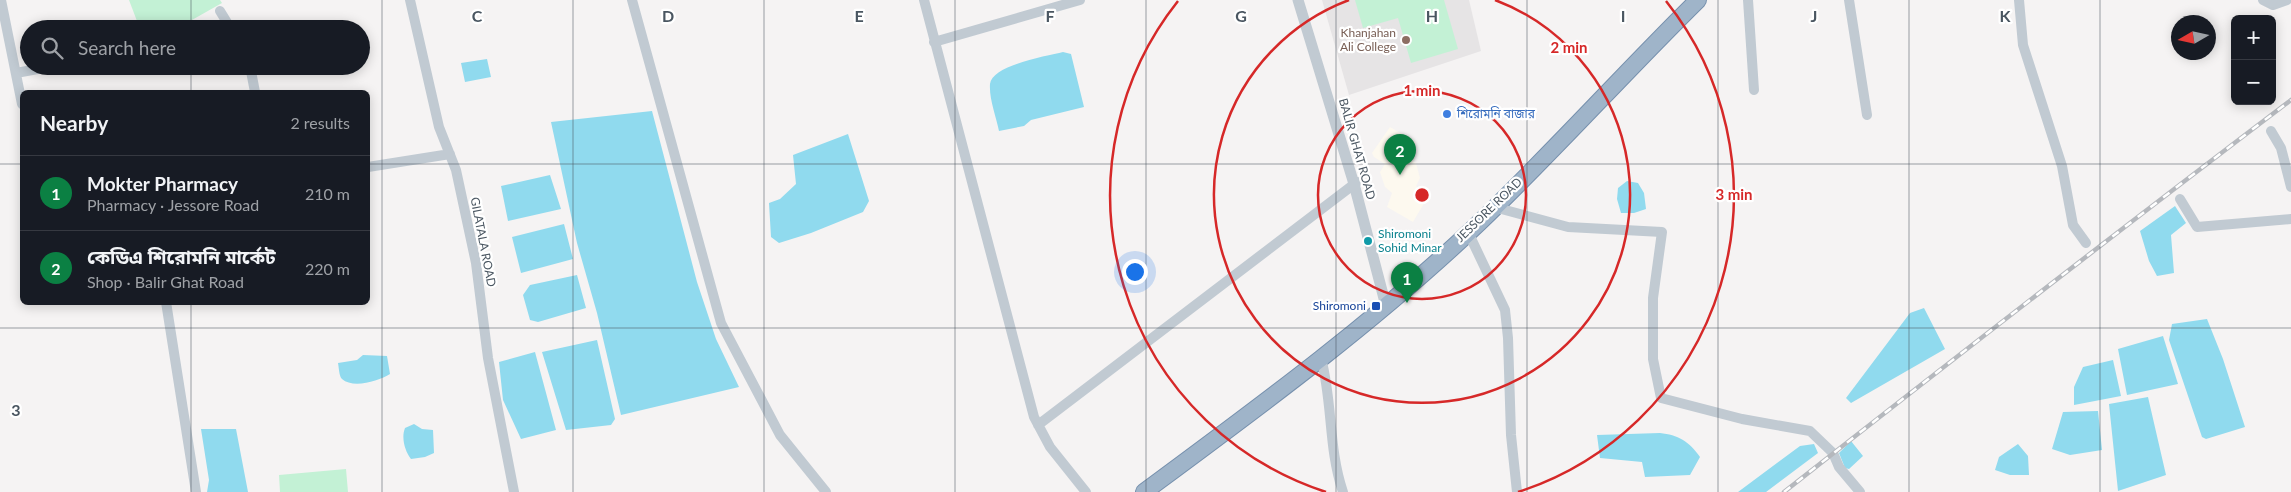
<!DOCTYPE html>
<html lang="en">
<head>
<meta charset="utf-8">
<style>
	:root { --surface:#171b24; --page:#242831; --text:#f1f3f6; --muted:#9ea1a6; --line:#363941; --accent:#0b8043 }
	body { margin:0; font-family:Lato,"Noto Sans Bengali",sans-serif; background:var(--page); color:var(--text) }
	.controls { position:absolute; right:15px; top:15px; display:grid; overflow:hidden; border-radius:8px; box-shadow:0 2px 12px #0003 }
	.controls button { width:45px; height:45px; display:grid; place-items:center; padding:0; border:0; border-bottom:1px solid var(--line); background:var(--surface); color:var(--text); font:25px sans-serif }
	.compass { position:absolute; left:2171px; top:15px; width:45px; height:45px; border-radius:50%; background:var(--surface); box-shadow:0 2px 12px #0003; rotate:261deg }
	.you { position:absolute; left:1134px; top:271px; width:18px; height:18px; margin:-12px; border:4px solid #fff; border-radius:50%; background:#1a73e8; box-shadow:0 0 0 8px #1a73e833 }
	.badge { display:grid; place-items:center; width:32px; height:32px; border-radius:50%; background:var(--accent); color:#fff; font-size:16px; font-weight:700 }
	.pin { position:absolute; translate:-50% -41px; filter:drop-shadow(0 1px 2px #0008) }
	.pin::after { content:''; position:absolute; top:26px; width:18px; height:15px; background:inherit; clip-path:polygon(0 0,100% 0,50% 100%) }
	.list { margin:0; padding:0; list-style:none }
	h2 { display:flex; justify-content:space-between; align-items:center; height:65px; margin:0; padding:0 20px; font-size:21px }
	h2 small { font-size:16px; font-weight:400; color:var(--muted) }
	.list li { display:grid; grid-template-columns:32px 1fr auto; gap:15px; align-items:center; box-sizing:border-box; height:75px; padding:0 20px; border-top:1px solid var(--line) }
	.list b { display:block; font-size:19px; white-space:nowrap }
	.list p { margin:0; font-size:16px; white-space:nowrap; color:var(--muted) }
	.list em { font-size:16px; font-style:normal; color:var(--muted) }
	.icon { flex:none; width:28px; height:28px; fill:none; stroke:currentColor; stroke-width:2; stroke-linecap:round; stroke-linejoin:round }
	.map { position:relative; flex:none; width:2291px; height:492px; overflow:hidden }
	.search { position:absolute; background:var(--surface); box-shadow:0 2px 12px #0003; left:20px; top:20px; width:350px; height:55px; display:flex; align-items:center; gap:12px; box-sizing:border-box; padding:0 18px; border-radius:28px; color:var(--muted); font-size:19px }
	.panel { position:absolute; background:var(--surface); box-shadow:0 2px 12px #0003; left:20px; top:90px; width:350px; height:215px; border-radius:8px }
	.map>svg:first-child { display:block }
	.commercial { fill:#fdf9ef }
	.education { fill:#e6e4e5 }
	.green { fill:#c3f1d5 }
	.water { fill:#90daee }
	.lines { fill:none; stroke-linecap:round; stroke-linejoin:round }
	.trunk-casing { stroke:#7690ad; stroke-width:18 }
	.minor { stroke:#c1cad2; stroke-width:10 }
	.tertiary { stroke:#c1cad2; stroke-width:11 }
	.trunk { stroke:#9fb4c9; stroke-width:16 }
	.rail-casing { stroke:#b5b8bd; stroke-width:4.5 }
	.rail { stroke:#fff; stroke-width:2.5; stroke-dasharray:8; stroke-linecap:butt }
	.grid { fill:none; stroke:#4a5661; stroke-width:1; stroke-opacity:0.55 }
	.ring { fill:none; stroke:#d62828; stroke-width:2.5 }
	.education-dot { fill:#8d6e63; stroke:#fff; stroke-width:2 }
	.shop-dot { fill:#3f7fe0; stroke:#fff; stroke-width:2 }
	.culture-dot { fill:#0f9aa8; stroke:#fff; stroke-width:2 }
	.transit-dot { fill:#1a4fb4; stroke:#fff; stroke-width:2 }
	.labels { text-anchor:middle; stroke-width:4.5; stroke-linejoin:round; paint-order:stroke }
	.education-label { font-size:12px; fill:#785e54; stroke:#fff; text-anchor:end }
	.shop-label { font-size:12px; fill:#366cbe; stroke:#fff; text-anchor:start }
	.street-label { font-size:12px; fill:#4a5661; stroke:#fff }
	.culture-label { font-size:12px; fill:#0d838f; stroke:#fff; text-anchor:start }
	.transit-label { font-size:12px; fill:#164399; stroke:#fff; text-anchor:end }
	.grid-label { font-size:16px; text-anchor:middle; font-weight:bold; fill:#4a5661; stroke:#fff; stroke-width:4.5; stroke-linejoin:round; paint-order:stroke }
	.centre { fill:#d62828; stroke:#fff; stroke-width:2.5 }
	.ring-label { font-size:15px; text-anchor:middle; font-weight:bold; fill:#d62828; stroke:#fff; stroke-width:4.5; stroke-linejoin:round; paint-order:stroke }
</style>
</head>
<body>
<div class="map">
<svg width="2291" height="492" viewBox="0 0 2291 492">
	<rect width="100%" height="100%" fill="#f5f3f3"/>
	<path class="commercial" d="M1390,127L1416,142L1408,158L1416,163L1420,178L1416,186L1429,195L1413,222L1387,207L1392,193L1385,187L1380,172L1385,164L1374,157L1372,153Z"/>
	<path class="education" d="M1322,0H1469L1481,51L1349,95Z"/>
	<path class="green" d="M129,0H220L222,3L176,29H140Z
		M1355,0H1444L1458,49L1411,63L1398,18L1363,28Z
		M346,469L348,492H280L279,475Z"/>
	<path class="water" d="M1063,52L1071,54L1084,107L1031,120L1024,126L999,131C996,116 989,99 990,84C992,65 1047,56 1063,52Z
		M487,59L491,77L465,82L461,63Z
		M652,111L697,282L716,339L739,387L621,415L597,313L577,243L551,122Z
		M848,134L869,201L863,212L811,233L779,243L771,237L769,203L780,199L796,184L793,155Z
		M550,175L561,209L508,221L501,186Z
		M1627,181L1638,183L1644,193L1646,209L1634,213H1621L1617,199L1618,188Z
		M2175,206L2186,223L2171,235L2174,273L2157,276L2149,261L2140,231Z
		M564,224L573,259L521,273L512,237Z
		M577,275L586,308L538,322L530,320L523,295L530,285Z
		M1924,308L1945,349L1851,403L1846,398L1910,313Z
		M2207,319L2223,359L2245,427L2206,439L2202,437L2169,340L2172,324Z
		M2163,336L2178,384L2127,395L2118,349Z
		M597,340L615,419L611,425L566,430L542,352Z
		M535,352L556,430L521,439L503,400L499,362Z
		M363,355L387,356L390,374C379,381 353,389 342,379C339,376 339,368 338,363L357,360Z
		M2113,360L2121,396L2074,405V387L2083,367Z
		M2148,397L2166,475L2118,491L2109,404Z
		M2098,411L2102,450L2070,455L2052,449L2063,412Z
		M414,424L422,429L433,430L434,453L425,457L411,459C405,451 401,438 405,428Z
		M201,429H236L248,492H207L209,480Z
		M1660,433C1678,435 1689,441 1700,457L1690,475L1645,477L1642,462L1600,458L1597,435Z
		M1851,441L1863,456L1849,469L1845,468L1839,453Z
		M1814,444L1818,453L1766,492H1738L1800,446Z
		M2018,444L2028,456L2029,475H2010L1995,470L1999,457Z"/>
	<g class="lines">
		<defs>
			<path id="trunk" d="M1144,492C1259,407 1375,322 1479,223C1554,151 1624,73 1698,0"/>
		</defs>
		<use href="#trunk" class="trunk-casing"/>
		<path class="minor" d="M1,0L22,104
			M410,0L439,127L456,170L476,263L488,358L514,492
			M632,0L721,323L780,435L826,492
			M924,0L1034,417L1050,447L1086,492
			M1748,0L1754,90
			M1849,0L1867,115
			M2019,0L2023,45L2062,166L2073,225L2086,243
			M2263,0L2273,5L2287,0
			M220,11L231,29
			M934,42L1080,0
			M250,66L255,92
			M16,73L54,66
			M2271,131L2281,148L2291,187
			M368,167L450,154
			M2180,199L2197,227L2291,219
			M1494,207L1568,227L1662,232L1653,298V359L1661,398L1742,419L1810,431L1833,453L1839,467L1860,492
			M1468,232L1505,310L1508,338L1511,435L1517,492
			M166,302L196,492
			M1321,358C1333,403 1328,448 1343,492
			M1038,425L1357,182"/>
		<path class="tertiary" d="M1298,0L1354,184L1386,306"/>
		<use href="#trunk" class="trunk"/>
		<defs>
			<path id="rail" d="M1784,492C1952,360 2121,229 2291,100"/>
		</defs>
		<use href="#rail" class="rail-casing"/>
		<use href="#rail" class="rail"/>
	</g>
	<path class="grid" d="M191,0V29M382,0V492M573,0V492M764,0V492M955,0V492M1146,0V492M1336,0V492M1527,0V492M1718,0V492M1909,0V492M2100,0V492M191,66V92M0,164H22M368,164H2291M191,302V492M0,328H2291"/>
	<g class="ring">
		<circle cx="1422" cy="195" r="104"/>
		<path d="M1495 0A208 208 0 1 1 1349 0"/>
		<path d="M1326 492A312 312 0 0 1 1178 1M1666 1A312 312 0 0 1 1518 492"/>
	</g>
	<circle class="education-dot" cx="1406" cy="40" r="5"/>
	<circle class="shop-dot" cx="1447" cy="114" r="5"/>
	<circle class="culture-dot" cx="1368" cy="241" r="5"/>
	<rect class="transit-dot" x="1371" y="301" width="10" height="10" rx="2.5"/>
	<g class="labels">
		<g class="education-label">
			<text x="1396" y="37">Khanjahan<tspan x="1396" dy="14">Ali College</tspan></text>
		</g>
		<g class="shop-label">
			<text x="1457" y="118">শিরোমনি বাজার</text>
		</g>
		<g class="street-label">
			<text transform="translate(1357 149) rotate(74)" y="4">BALIR GHAT ROAD</text>
			<text transform="translate(1489 210) rotate(-44)" y="4">JESSORE ROAD</text>
			<text transform="translate(483 242) rotate(79)" y="4">GILATALA ROAD</text>
		</g>
		<g class="culture-label">
			<text x="1378" y="238">Shiromoni<tspan x="1378" dy="14">Sohid Minar</tspan></text>
		</g>
		<g class="transit-label">
			<text x="1366" y="310">Shiromoni</text>
		</g>
	</g>
	<g class="grid-label">
		<text x="477" y="22">C</text>
		<text x="668" y="22">D</text>
		<text x="859" y="22">E</text>
		<text x="1050" y="22">F</text>
		<text x="1241" y="22">G</text>
		<text x="1432" y="22">H</text>
		<text x="1623" y="22">I</text>
		<text x="1814" y="22">J</text>
		<text x="2005" y="22">K</text>
		<text x="16" y="416">3</text>
	</g>
	<circle cx="1422" cy="195" r="8" class="centre"/>
	<g class="ring-label">
		<text x="1569" y="53">2 min</text>
		<text x="1422" y="96">1 min</text>
		<text x="1734" y="200">3 min</text>
	</g>
</svg>
<div class="controls">
<button>+</button>
<button>−</button>
</div>
<svg class="compass" viewBox="-18 -18 36 36"><path d="M0-13l5 13h-10z" fill="#e53935"/><path d="M0 13l5-13h-10z" fill="#9ea1a6"/></svg>
<div class="you"></div>
<div class="pin badge" style="left:1407px;top:303px">1</div>
<div class="pin badge" style="left:1400px;top:175px">2</div>
<div class="search"><svg class="icon" aria-label="search" viewBox="0 0 24 24"><circle cx="10" cy="10" r="6"/><path d="M15 15l6 6"/></svg>Search here</div>
<section class="panel">
<h2>Nearby<small>2 results</small></h2>
<ul class="list">
<li><span class="badge">1</span><div><b>Mokter Pharmacy</b><p>Pharmacy · Jessore Road</p></div><em>210 m</em></li>
<li><span class="badge">2</span><div><b>কেডিএ শিরোমনি মার্কেট</b><p>Shop · Balir Ghat Road</p></div><em>220 m</em></li>
</ul>
</section>
</div>
</body>
</html>
